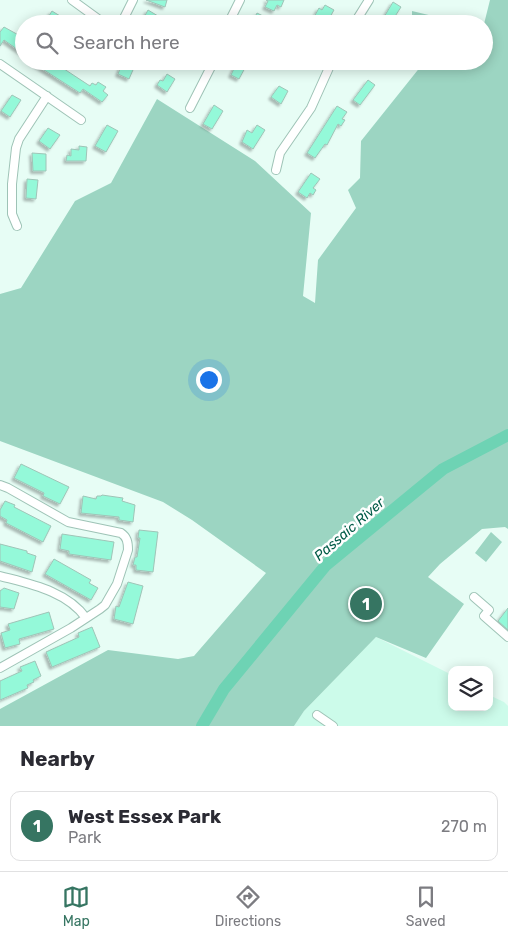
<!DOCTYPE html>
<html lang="en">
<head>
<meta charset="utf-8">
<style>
	:root { --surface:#fff; --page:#f2f2f3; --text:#2b2b33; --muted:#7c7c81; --line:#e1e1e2; --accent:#367562 }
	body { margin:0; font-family:Rubik,sans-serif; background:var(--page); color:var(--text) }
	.controls { position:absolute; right:15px; bottom:15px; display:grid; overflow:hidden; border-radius:10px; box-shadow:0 2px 12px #0003 }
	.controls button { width:45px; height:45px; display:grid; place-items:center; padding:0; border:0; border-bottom:1px solid var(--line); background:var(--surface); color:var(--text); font:25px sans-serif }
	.you { position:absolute; left:208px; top:379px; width:18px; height:18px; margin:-12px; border:4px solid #fff; border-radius:50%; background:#1a73e8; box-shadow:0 0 0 8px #1a73e833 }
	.badge { display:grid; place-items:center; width:32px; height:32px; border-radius:50%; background:var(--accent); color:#fff; font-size:16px; font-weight:700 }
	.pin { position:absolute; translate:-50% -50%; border:2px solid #fff; box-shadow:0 1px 5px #0006 }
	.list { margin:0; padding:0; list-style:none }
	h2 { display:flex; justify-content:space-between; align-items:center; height:65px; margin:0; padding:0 20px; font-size:21px }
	h2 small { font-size:16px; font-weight:400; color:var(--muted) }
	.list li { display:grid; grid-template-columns:32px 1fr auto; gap:15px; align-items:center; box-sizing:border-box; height:70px; margin:0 10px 10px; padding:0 10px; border:1px solid var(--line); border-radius:10px }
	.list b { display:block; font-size:19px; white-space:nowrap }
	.list p { margin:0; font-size:16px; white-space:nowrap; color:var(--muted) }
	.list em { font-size:16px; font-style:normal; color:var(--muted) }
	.icon { flex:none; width:28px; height:28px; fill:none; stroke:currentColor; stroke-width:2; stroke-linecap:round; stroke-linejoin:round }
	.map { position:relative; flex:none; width:508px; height:726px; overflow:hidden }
	.search { position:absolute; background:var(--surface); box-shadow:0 2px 12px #0003; left:15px; right:15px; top:15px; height:55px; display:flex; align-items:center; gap:12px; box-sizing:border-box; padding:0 18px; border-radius:28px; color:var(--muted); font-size:19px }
	.sheet { height:145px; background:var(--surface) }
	nav { display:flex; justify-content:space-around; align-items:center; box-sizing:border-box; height:70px; border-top:1px solid var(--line); background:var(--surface); font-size:14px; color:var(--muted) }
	nav a { display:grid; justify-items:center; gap:2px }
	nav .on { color:var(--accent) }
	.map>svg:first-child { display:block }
	.built { fill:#ccfbea }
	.green { fill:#9cd5c2 }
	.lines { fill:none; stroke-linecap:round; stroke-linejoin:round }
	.river { stroke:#6ed3b4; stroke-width:12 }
	.building { fill:#94f9d9; stroke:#9fc4b7; filter:url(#shadow) }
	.minor-casing { stroke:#9ec3b6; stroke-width:10 }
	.minor { stroke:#fff; stroke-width:8 }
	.labels { text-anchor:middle; stroke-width:5; stroke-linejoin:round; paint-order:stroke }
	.water-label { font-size:14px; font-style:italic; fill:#035c48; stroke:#fff }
</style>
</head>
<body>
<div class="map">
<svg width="508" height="726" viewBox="0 0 508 726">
	<defs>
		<filter id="shadow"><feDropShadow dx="-2.5" dy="2.5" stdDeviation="1" flood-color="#0004"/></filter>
	</defs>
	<rect width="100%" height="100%" fill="#e7fdf5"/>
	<path class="built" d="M376,637L452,675V707H489V695L504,702L508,706V726H294L304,711Z"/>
	<path class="green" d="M490,0H508V529L505,527L482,529L440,564L428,577L464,604L426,658L376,637L304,711L294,726H0V709L108,650L178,659L194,656L266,573L192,520L163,502L0,441V294L21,288L75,201L111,183L157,99L255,161L311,213L303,296L315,303L318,260L356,208L348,190L360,178L361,141L425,61H484V24Z
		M412,11L466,24H412Z
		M491,532L502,542L486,562L475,553Z"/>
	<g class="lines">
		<path class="river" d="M202,726L224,689L326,565L443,469L508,435"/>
	</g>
	<path class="building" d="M146,0H167L165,7Z
		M266,0H284L281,7L277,5L274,11L265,7L268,1Z
		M393,2L401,7L392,21L384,17Z
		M325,5L334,10L326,24H317L314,22L316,18L314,17L319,8L322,10Z
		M148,10L158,16L156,19L164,24H148L142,21Z
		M52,11L73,24H55L47,19Z
		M257,13L265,17L261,24H251Z
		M4,27L24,38V54L4,40L0,46V32Z
		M30,61H40L47,65L50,61H52L90,86L92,83L96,85L98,82L106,87L103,91L108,95L102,102L83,89L80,93Z
		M123,61L136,63L129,79L118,74Z
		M237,62L246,66L239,79L231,75Z
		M167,74L175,79L167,92L157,85L160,80L163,81Z
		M368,80L375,85L360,105L353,100Z
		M279,86L288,91L281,104L271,97Z
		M12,95L21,100L10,117L1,111Z
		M214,105L223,111L212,129L203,124Z
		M337,106L347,112L342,119L345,120L341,126L338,124L327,145L325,144L315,158L307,153Z
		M107,125L118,131L106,152L95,146Z
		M257,125L265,130L253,149L242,142L247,130L252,133Z
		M48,128L60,135L50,149L39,141Z
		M79,146L87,147L86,161H66L67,155L71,156V149L79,150Z
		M32,153L46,154V171H33Z
		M311,173L320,179L313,188L316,190L313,195L310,193L307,198L298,192Z
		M27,179L38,180L36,199L26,198Z
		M21,464L69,487L60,504L43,496L44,493L14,478Z
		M102,495L123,498L122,501L135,505L133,522L119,520V517L81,513L83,496L96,499L97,496H101Z
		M5,501L15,505L14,507L51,526L43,542L6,523L7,520L0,516V510Z
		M139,530L158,532L153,572L136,570V565H133L135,557H137L140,538H138Z
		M62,534L114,542L111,560L69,554V551L60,549Z
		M0,544L27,551V553L36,556L32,572L0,561Z
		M54,559L91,580L89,583L98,588L91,600L45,574Z
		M128,582L143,586L133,624L114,619L116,606L119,607Z
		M4,588L19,593L14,609L0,607V591Z
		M508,608V630L498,621Z
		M49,612L54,629L19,639L20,644L5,648L1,633L10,630L8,624Z
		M92,627L100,647L52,667L46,652L79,637L78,633Z
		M35,661L41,676L33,680L34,682L27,685L28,688L0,700V681L22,671L20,667Z"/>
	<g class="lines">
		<defs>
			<path id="minor" d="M72,0L105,24
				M121,24L133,0
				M228,24L240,0
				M354,24L369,0
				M100,63L102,61
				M0,64L81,120
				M190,108L214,61
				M276,170L280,153L311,108L332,61
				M17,226L12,214V184L16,148L19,139L47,96
				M0,485L8,488L68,522L121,533C127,537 128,542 128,550L117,584L105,605L100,609L71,628L0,668
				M0,576C30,584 67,591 86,618
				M474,597L489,610L484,616L508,637
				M317,715L333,726"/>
		</defs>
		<use href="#minor" class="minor-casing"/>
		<use href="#minor" class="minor"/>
	</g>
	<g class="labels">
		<g class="water-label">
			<text transform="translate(349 529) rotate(-41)" y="5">Passaic River</text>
		</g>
	</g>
</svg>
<div class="controls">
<button><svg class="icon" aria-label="layers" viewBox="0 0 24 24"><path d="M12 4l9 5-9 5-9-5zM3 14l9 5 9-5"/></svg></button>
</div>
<div class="you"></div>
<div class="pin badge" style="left:366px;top:604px">1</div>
<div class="search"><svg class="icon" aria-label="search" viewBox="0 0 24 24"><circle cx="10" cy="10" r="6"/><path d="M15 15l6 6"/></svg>Search here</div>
</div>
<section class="sheet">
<h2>Nearby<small></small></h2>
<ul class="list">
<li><span class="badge">1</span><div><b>West Essex Park</b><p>Park</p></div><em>270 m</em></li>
</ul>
</section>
<nav>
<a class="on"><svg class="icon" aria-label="map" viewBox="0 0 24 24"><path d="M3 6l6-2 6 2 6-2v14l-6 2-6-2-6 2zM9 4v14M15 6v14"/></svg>Map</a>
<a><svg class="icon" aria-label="directions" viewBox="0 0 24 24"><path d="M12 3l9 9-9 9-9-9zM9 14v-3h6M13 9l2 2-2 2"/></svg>Directions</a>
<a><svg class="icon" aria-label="saved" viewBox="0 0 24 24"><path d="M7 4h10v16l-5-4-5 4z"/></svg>Saved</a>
</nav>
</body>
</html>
